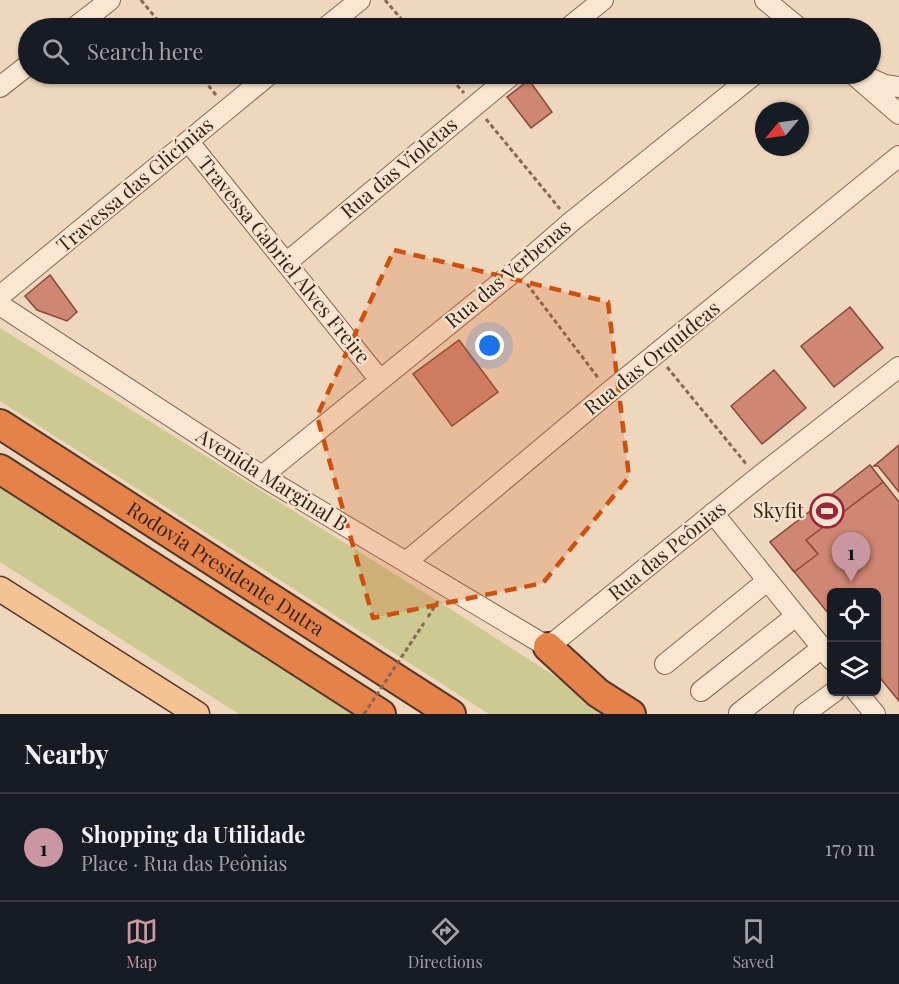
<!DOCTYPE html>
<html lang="en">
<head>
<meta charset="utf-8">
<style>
	:root { --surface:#171b24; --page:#242831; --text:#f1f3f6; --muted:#9ea1a6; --line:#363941; --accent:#c996a2 }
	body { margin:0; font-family:"Playfair Display",serif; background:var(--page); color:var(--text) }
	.controls { position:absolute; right:18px; bottom:18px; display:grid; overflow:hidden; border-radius:9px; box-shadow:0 2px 4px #0004 }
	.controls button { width:54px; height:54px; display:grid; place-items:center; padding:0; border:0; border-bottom:2px solid var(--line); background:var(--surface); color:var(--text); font:30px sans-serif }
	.compass { position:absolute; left:755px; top:102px; width:54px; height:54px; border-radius:50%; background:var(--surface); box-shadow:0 2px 4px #0004; rotate:241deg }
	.you { position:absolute; left:490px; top:346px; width:21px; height:21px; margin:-15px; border:4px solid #fff; border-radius:50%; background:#1a73e8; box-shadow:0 0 0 9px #1a73e833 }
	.badge { display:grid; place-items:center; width:39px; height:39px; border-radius:50%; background:var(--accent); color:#111; font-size:20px; font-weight:700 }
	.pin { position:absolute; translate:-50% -50px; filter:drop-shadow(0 2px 3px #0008) }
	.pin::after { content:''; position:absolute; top:32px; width:21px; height:18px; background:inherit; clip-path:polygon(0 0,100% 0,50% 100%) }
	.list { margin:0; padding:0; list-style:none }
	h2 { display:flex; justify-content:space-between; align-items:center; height:78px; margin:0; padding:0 24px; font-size:26px }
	h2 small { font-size:20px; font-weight:400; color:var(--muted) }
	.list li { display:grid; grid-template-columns:39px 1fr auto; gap:18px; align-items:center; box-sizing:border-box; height:108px; padding:0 24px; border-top:2px solid var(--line) }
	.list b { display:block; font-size:22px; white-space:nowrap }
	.list p { margin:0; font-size:20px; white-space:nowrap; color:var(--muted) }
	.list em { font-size:20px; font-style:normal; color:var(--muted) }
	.icon { flex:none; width:33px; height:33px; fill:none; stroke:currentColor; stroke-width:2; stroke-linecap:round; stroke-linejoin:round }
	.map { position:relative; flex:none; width:899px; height:714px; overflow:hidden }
	.search { position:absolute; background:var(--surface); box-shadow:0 2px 4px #0004; left:18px; right:18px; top:18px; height:66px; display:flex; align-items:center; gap:15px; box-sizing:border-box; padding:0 21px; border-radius:33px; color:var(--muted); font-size:22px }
	.sheet { height:186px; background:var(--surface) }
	nav { display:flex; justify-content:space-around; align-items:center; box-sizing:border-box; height:84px; border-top:2px solid var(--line); background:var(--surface); font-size:16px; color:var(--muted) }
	nav a { display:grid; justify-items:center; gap:3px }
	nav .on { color:var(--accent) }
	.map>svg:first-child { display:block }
	.green { fill:#cdc992 }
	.building { fill:#cf8672; stroke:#884a3b; stroke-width:1.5 }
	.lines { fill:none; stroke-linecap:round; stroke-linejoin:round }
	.minor-casing { stroke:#886756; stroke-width:22 }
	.major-casing { stroke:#55362b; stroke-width:27 }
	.highway-casing { stroke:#55362b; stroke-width:32 }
	.path { stroke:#886756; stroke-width:3; stroke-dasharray:4.5 3; stroke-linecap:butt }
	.minor { stroke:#fae6d1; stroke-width:20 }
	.major { stroke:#f5c393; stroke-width:24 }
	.highway { stroke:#e48249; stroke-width:28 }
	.path-bridge { stroke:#886756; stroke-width:3; stroke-dasharray:4.5 3; stroke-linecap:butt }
	.marked { fill:#cd510e; fill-opacity:0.2; stroke:#cd510e; stroke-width:4.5; stroke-dasharray:12 8; stroke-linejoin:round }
	.labels { text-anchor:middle; stroke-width:4.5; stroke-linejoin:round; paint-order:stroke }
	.street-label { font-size:20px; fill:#37231b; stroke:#f7e3cd }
	.poi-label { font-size:20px; fill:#37231b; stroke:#f7e3cd; text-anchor:end }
</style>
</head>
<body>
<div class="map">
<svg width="899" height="714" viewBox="0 0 899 714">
	<rect width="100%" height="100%" fill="#efd7be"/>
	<path class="green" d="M0,328L430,596L614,714H489L0,401Z
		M0,484L357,714H239L0,562Z"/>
	<path class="building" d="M529,80L552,112L531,128L507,97Z
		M50,275L77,312L67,321L37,310L25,296Z
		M850,307L883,348L834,387L801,346Z
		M459,340L498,392L452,426L413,374Z
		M774,370L806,408L762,444L731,406Z
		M899,445V492L878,466H874Z
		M870,465L899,502V701L876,673V592H832V618L770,542Z
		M870,465L883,482L806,540L818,554L794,572L770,542Z"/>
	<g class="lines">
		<defs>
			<path id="minor" d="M765,0L799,28
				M74,28L110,0
				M325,28L360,0
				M568,28L603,0
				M853,74L899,114
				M865,76L885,85L899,87
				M0,87L28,65
				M188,141L380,380
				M286,263L513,74
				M0,296L270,74
				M0,305L262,476L548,647L757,478L899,367
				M262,476L516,270L571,222L755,74
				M713,513L832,660
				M406,562L609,392L899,156
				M665,664L767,581
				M701,691L796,616
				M857,692L875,714
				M739,713L822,648
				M804,714L834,692"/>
			<path id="major" d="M0,589L197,714"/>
			<g id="highway">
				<path id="s1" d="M0,424L451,714"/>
				<path d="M0,469L381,714"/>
				<path d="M548,647L598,693L631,714"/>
			</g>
		</defs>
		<use href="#minor" class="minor-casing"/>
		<use href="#major" class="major-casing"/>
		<use href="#highway" class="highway-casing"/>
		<path class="path" d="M141,0L164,28
			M385,0L409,28
			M199,74L216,95
			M447,74L464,93
			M486,119L560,209
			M527,284L599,379
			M667,367L747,465
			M428,617L438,601"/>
		<use href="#minor" class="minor"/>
		<use href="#major" class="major"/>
		<use href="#highway" class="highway"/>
		<path class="path-bridge" d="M364,714L424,623"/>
	</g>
	<path class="marked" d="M394,250L608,302L629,477L543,583L373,618L317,416Z"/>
	<defs>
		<symbol id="stadium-ring" viewBox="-11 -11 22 22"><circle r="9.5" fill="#f7e3cd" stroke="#99243b" stroke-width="1.5"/><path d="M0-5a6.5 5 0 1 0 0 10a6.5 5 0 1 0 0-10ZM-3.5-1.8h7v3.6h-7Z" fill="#99243b"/></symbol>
	</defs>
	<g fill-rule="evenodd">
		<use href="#stadium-ring" x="808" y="492" width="38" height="38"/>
	</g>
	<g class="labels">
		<g class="street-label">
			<text transform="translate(399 168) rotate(-40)" y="7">Rua das Violetas</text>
			<text transform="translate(135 185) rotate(-40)" y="7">Travessa das Glicínias</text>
			<text transform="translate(284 260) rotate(51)" y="7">Travessa Gabriel Alves Freire</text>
			<text transform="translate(508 274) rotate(-40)" y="7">Rua das Verbenas</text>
			<text transform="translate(652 358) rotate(-39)" y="7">Rua das Orquídeas</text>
			<text transform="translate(272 480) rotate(32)" y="7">Avenida Marginal B</text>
			<text transform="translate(667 551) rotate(-39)" y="7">Rua das Peônias</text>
			<text dy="7" stroke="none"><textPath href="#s1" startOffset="268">Rodovia Presidente Dutra</textPath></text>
		</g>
		<g class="poi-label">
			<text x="804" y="518">Skyfit</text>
		</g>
	</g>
</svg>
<div class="controls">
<button><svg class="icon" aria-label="locate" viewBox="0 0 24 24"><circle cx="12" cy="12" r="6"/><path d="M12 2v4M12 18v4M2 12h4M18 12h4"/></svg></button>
<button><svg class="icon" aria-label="layers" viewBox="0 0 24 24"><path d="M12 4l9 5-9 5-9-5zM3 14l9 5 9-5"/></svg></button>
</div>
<svg class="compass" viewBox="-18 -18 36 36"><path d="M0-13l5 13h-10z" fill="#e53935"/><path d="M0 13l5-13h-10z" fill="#9ea1a6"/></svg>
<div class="you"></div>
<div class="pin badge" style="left:851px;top:582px">1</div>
<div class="search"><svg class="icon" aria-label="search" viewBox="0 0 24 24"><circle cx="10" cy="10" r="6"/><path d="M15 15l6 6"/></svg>Search here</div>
</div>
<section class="sheet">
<h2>Nearby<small></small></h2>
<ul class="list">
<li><span class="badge">1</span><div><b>Shopping da Utilidade</b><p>Place · Rua das Peônias</p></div><em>170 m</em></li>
</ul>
</section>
<nav>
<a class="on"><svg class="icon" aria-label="map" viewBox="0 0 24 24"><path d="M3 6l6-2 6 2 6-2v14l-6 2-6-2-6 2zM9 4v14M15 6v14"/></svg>Map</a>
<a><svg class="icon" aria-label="directions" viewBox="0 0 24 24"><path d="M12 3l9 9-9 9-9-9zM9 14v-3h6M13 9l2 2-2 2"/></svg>Directions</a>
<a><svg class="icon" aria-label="saved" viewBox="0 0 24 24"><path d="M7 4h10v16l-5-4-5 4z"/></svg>Saved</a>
</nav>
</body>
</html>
